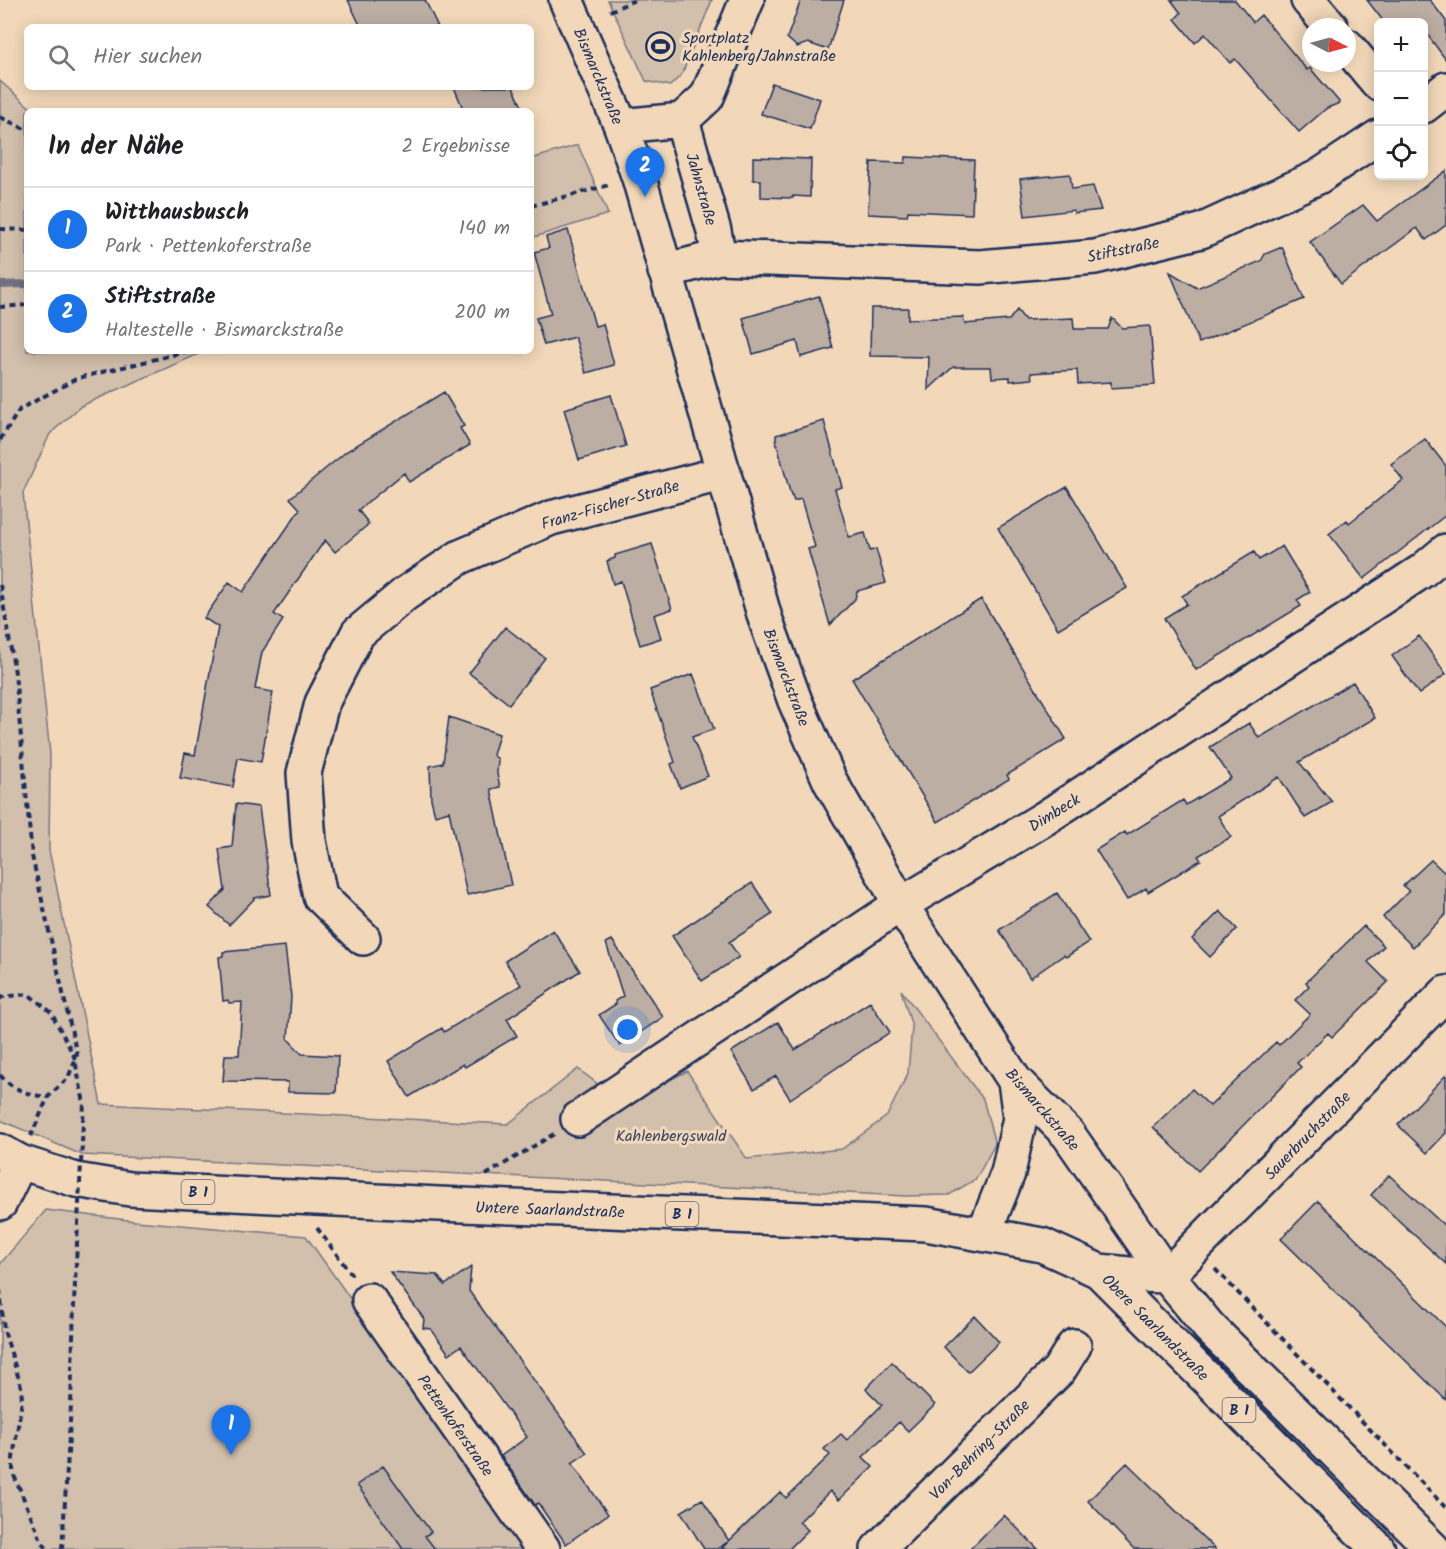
<!DOCTYPE html>
<html lang="de">
<head>
<meta charset="utf-8">
<style>
	:root { --surface:#fff; --page:#f6f6f6; --text:#202124; --muted:#757577; --line:#e0e0e0; --accent:#1a73e8 }
	body { margin:0; font-family:Kalam,sans-serif; background:var(--page); color:var(--text) }
	.controls { position:absolute; right:18px; top:18px; display:grid; overflow:hidden; border-radius:9px; box-shadow:0 3px 15px #0003 }
	.controls button { width:54px; height:54px; display:grid; place-items:center; padding:0; border:0; border-bottom:2px solid var(--line); background:var(--surface); color:var(--text); font:30px sans-serif }
	.compass { position:absolute; left:1302px; top:18px; width:54px; height:54px; border-radius:50%; background:var(--surface); box-shadow:0 3px 15px #0003; rotate:96deg }
	.you { position:absolute; left:628px; top:1030px; width:21px; height:21px; margin:-15px; border:4px solid #fff; border-radius:50%; background:#1a73e8; box-shadow:0 0 0 9px #1a73e833 }
	.badge { display:grid; place-items:center; width:39px; height:39px; border-radius:50%; background:var(--accent); color:#fff; font-size:20px; font-weight:700 }
	.pin { position:absolute; translate:-50% -50px; filter:drop-shadow(0 2px 3px #0008) }
	.pin::after { content:''; position:absolute; top:32px; width:21px; height:18px; background:inherit; clip-path:polygon(0 0,100% 0,50% 100%) }
	.list { margin:0; padding:0; list-style:none }
	h2 { display:flex; justify-content:space-between; align-items:center; height:78px; margin:0; padding:0 24px; font-size:26px }
	h2 small { font-size:20px; font-weight:400; color:var(--muted) }
	.list li { display:grid; grid-template-columns:39px 1fr auto; gap:18px; align-items:center; box-sizing:border-box; height:84px; padding:0 24px; border-top:2px solid var(--line) }
	.list b { display:block; font-size:22px; white-space:nowrap }
	.list p { margin:0; font-size:20px; white-space:nowrap; color:var(--muted) }
	.list em { font-size:20px; font-style:normal; color:var(--muted) }
	.icon { flex:none; width:33px; height:33px; fill:none; stroke:currentColor; stroke-width:2; stroke-linecap:round; stroke-linejoin:round }
	.map { position:relative; flex:none; width:1446px; height:1549px; overflow:hidden }
	.search { position:absolute; background:var(--surface); box-shadow:0 3px 15px #0003; left:24px; top:24px; width:510px; height:66px; display:flex; align-items:center; gap:15px; box-sizing:border-box; padding:0 21px; border-radius:9px; color:var(--muted); font-size:22px }
	.panel { position:absolute; background:var(--surface); box-shadow:0 3px 15px #0003; left:24px; top:108px; width:510px; height:246px; border-radius:9px }
	.map>svg:first-child { display:block }
	.green { fill:#d2bfac; stroke:#767785; stroke-width:1.5 }
	.lines { fill:none; stroke-linecap:round; stroke-linejoin:round }
	.stream { stroke:#707282; stroke-width:8 }
	.building { fill:#bdaea3; stroke:#1b2f5e; stroke-width:1.5 }
	.minor-casing { stroke:#1b2f5e; stroke-width:38 }
	.major-casing { stroke:#1b2f5e; stroke-width:38 }
	.path { stroke:#1b2f5e; stroke-width:4; stroke-dasharray:6 4.5; stroke-linecap:butt }
	.minor { stroke:#f2d8b9; stroke-width:33 }
	.major { stroke:#f2d8b9; stroke-width:33 }
	.path-bridge { stroke:#1b2f5e; stroke-width:4; stroke-dasharray:6 4.5; stroke-linecap:butt }
	.labels { text-anchor:middle; stroke-width:6; stroke-linejoin:round; paint-order:stroke }
	.shield { fill:#f2d8b9; stroke:#5c6279; stroke-width:1.5 }
	.shield-label { font-size:15px; font-weight:bold; fill:#1b2f5e }
	.poi-label { font-size:16px; fill:#1b2f5e; stroke:#f2d8b9; text-anchor:start }
	.street-label { font-size:16px; fill:#1b2f5e; stroke:#f2d8b9 }
	.park-label { font-size:16px; fill:#36456a; stroke:#f2d8b9 }
</style>
</head>
<body>
<div class="map">
<svg width="1446" height="1549" viewBox="0 0 1446 1549">
	<rect width="100%" height="100%" fill="#f2d8b9"/>
	<filter id="ink" filterUnits="userSpaceOnUse"><feTurbulence type="fractalNoise" baseFrequency=".0167" numOctaves="2"/><feDisplacementMap in="SourceGraphic" scale="12" xChannelSelector="R" yChannelSelector="G"/><feConvolveMatrix kernelMatrix="1 2 1 2 8 2 1 2 1" color-interpolation-filters="sRGB"/></filter>
	<g filter="url(#ink)">
		<path class="green" d="M608,0H712L682,74L670,86L646,81Z
			M0,81L34,111H27V351H205L81,406L50,434L23,493L50,754L49,850L101,1104L508,1124L578,1069L624,1104L687,1071L747,1159L842,1149L887,1116L908,1073L912,1027L901,990L983,1099L995,1144L976,1179L949,1195L906,1196L82,1155L0,1120Z
			M578,145L608,214L531,238V159Z
			M46,1210L136,1221L306,1236L395,1362L530,1549H0V1264Z"/>
		<g class="lines">
			<path class="stream" d="M0,285L27,284"/>
		</g>
		<path class="building" d="M348,0H425L438,27H361Z
			M801,0H844L828,50L808,43L797,47L787,38Z
			M1171,0H1235L1253,22L1261,15L1307,70L1310,68L1340,103L1327,108L1299,132L1235,59L1230,63L1205,34L1195,43L1175,19L1181,13Z
			M1367,0H1430L1446,21V60L1424,30V22H1384Z
			M772,83L820,99L810,129L761,114Z
			M454,87H513L524,111H464Z
			M753,157L811,159L810,197L793,196V198L761,197V180H753Z
			M906,157L974,160L972,214L908,211L907,216L868,214L871,162L905,163Z
			M1446,171V225L1426,240L1417,228L1341,284L1310,242L1363,205L1377,221Z
			M1070,174L1072,189L1093,186L1101,210L1074,213V210L1025,216L1020,179Z
			M568,230L595,326L603,324L614,365L586,373L575,337L544,345L536,318L551,314L534,252L549,248L546,237Z
			M1282,247L1304,299L1199,343L1170,272L1197,288L1261,261L1265,254Z
			M819,296L833,348L801,357L797,341L753,354L743,318Z
			M871,308H908V319L963,317L965,324L1009,320L1017,310L1025,320L1073,318L1074,329H1108L1112,318L1122,328L1150,326L1155,385L1111,388V382L1078,384L1077,370L1031,373L1032,379L1010,381V377L992,378L991,367H953L928,390L929,357L870,356Z
			M444,392L464,426L460,428L470,445L409,482L404,473L358,510L369,524L335,552L325,540L274,614L283,620L262,652L255,689L273,692L261,762L238,758L233,787L180,778L185,753L195,755L218,627L204,618L229,582L243,592L300,509L290,498L347,451Z
			M611,395L626,446L579,460L564,409Z
			M824,421L842,487L835,489L849,537L865,533L870,551L876,549L886,583L857,591L855,599L830,625L808,549L815,547L801,499L794,501L792,496H791L776,441V435Z
			M1425,439L1446,466V515L1364,579L1329,534L1347,520L1349,523L1403,480L1391,464Z
			M1067,487L1127,588L1058,629L998,528Z
			M652,544L672,609L654,615L661,638L640,645L621,581L613,584L607,561L615,558V555Z
			M1282,546L1310,592L1297,600L1301,606L1196,670L1164,618L1187,604L1182,596L1254,552L1259,560Z
			M981,599L1066,739L1007,775L1009,779L938,822L852,679Z
			M505,627L545,658L509,704L469,673Z
			M1419,636L1446,674L1419,694L1392,656Z
			M693,674L714,729L692,737L708,776L680,788L671,764L675,762L650,690Z
			M1353,682L1375,718L1299,762L1332,802L1305,818L1279,777L1218,816L1231,837L1198,856L1201,860L1173,877L1148,892L1146,888L1127,900L1096,850L1125,832L1127,835L1183,800L1186,805L1231,778L1210,747L1249,723L1259,738Z
			M449,717L499,734L493,755L498,759L497,774L500,787L491,789L511,885L467,895L449,811L435,815L431,799L430,766L443,763Z
			M236,804L259,807L271,895L255,898L229,925L209,907L225,890L219,849L232,847Z
			M1431,860L1446,874V914L1413,947L1383,917L1409,891L1403,886Z
			M752,883L773,914L729,942L739,957L702,981L672,936Z
			M1057,893L1089,942L1066,957L1064,955L1030,978L999,930Z
			M1220,911L1237,929L1210,957L1192,939Z
			M1364,926L1384,946L1368,962L1388,982L1332,1037L1328,1033L1297,1063L1301,1067L1198,1171L1153,1127L1192,1089L1210,1106L1276,1042L1279,1045L1310,1014L1295,1000L1309,986L1306,982Z
			M553,930L580,971L507,1019L517,1036L465,1067L463,1064L409,1097L388,1061L442,1028L444,1032L521,985L505,961Z
			M612,940L663,1017L620,1046L599,1015L616,1004L615,1001L623,996L606,943Z
			M285,946L291,997L288,1039L302,1054L338,1056L336,1093L288,1092V1082L223,1081L225,1055H239L242,1002L229,1003L228,1000L223,1001L219,957L223,956V952Z
			M870,1002L890,1032L790,1099L776,1076L754,1089L731,1052L778,1022L795,1050Z
			M1446,1075V1133L1427,1153L1398,1125Z
			M1389,1175L1446,1227V1264L1371,1195Z
			M1318,1201L1446,1327V1400L1281,1239Z
			M471,1267L469,1291L587,1453L572,1463L608,1514L566,1544L538,1503L535,1505L501,1456L527,1437L461,1346L449,1354L431,1329L423,1328L424,1319L390,1272L437,1275L445,1285Z
			M975,1316L999,1342L968,1372L944,1347Z
			M892,1362L935,1405L908,1431L899,1422L863,1457L873,1467L839,1500L830,1491L799,1522L808,1530L789,1549H721L728,1542L717,1549H704L681,1512L702,1499L729,1541L780,1492L786,1498L830,1455L824,1449L841,1434L847,1440L882,1405L866,1389Z
			M1127,1463L1215,1549H1134L1088,1501Z
			M383,1466L431,1532L425,1536L435,1549H403L357,1485Z
			M1004,1515L1038,1549H970Z"/>
		<g class="lines">
			<defs>
				<path id="minor" d="M1308,0L1331,27
					M1347,46L1378,83
					M1424,106L1446,89
					M682,120L714,231L719,257
					M621,126L682,120L707,97L747,0
					M665,271L719,257L980,267L1095,257L1201,231L1318,177L1378,137
					M363,938L320,896L309,841L304,773L322,703L358,633L405,594L460,557L551,518L724,473
					M578,1119L895,908L1045,818L1422,571L1446,551
					M0,1203L20,1162
					M1167,1276L1446,993
					M369,1300L543,1549
					M878,1549L1059,1370L1074,1346"/>
				<path id="major" d="M566,0L621,126L639,178L765,618L795,701L830,781L901,905L1015,1081L1068,1134L1167,1276L1209,1327L1433,1549
					M0,1151L20,1162L76,1180L130,1189L439,1204L926,1224L1042,1245L1099,1271L1139,1275L1167,1276
					M984,1233L1008,1173L1020,1118L1015,1081
					M1099,1271L1378,1549"/>
			</defs>
			<use href="#minor" class="minor-casing"/>
			<use href="#major" class="major-casing"/>
			<path class="path" d="M610,11L635,0
				M0,117L27,130
				M531,206L609,185
				M0,229L27,230
				M0,307L27,305
				M0,440L20,409L78,378L189,351
				M0,585L15,673L32,856L77,1055L68,1078L48,1097L31,1136
				M0,1075C13,1090 29,1095 48,1097
				M486,1175L554,1134
				M317,1228L352,1275
				M1215,1269L1446,1508
				M0,1290L4,1330L21,1386L22,1400L13,1458V1473L41,1540L47,1549
				M62,1549L71,1405L74,1303"/>
			<use href="#minor" class="minor"/>
			<use href="#major" class="major"/>
			<path class="path-bridge" d="M0,999L2,997L28,994L51,1012L74,1056L84,1103L74,1303"/>
		</g>
	</g>
	<defs>
		<symbol id="stadium-ring" viewBox="-11 -11 22 22"><circle r="9.5" fill="#f2d8b9" stroke="#1b2f5e" stroke-width="1.5"/><path d="M0-5a6.5 5 0 1 0 0 10a6.5 5 0 1 0 0-10ZM-3.5-1.8h7v3.6h-7Z" fill="#1b2f5e"/></symbol>
	</defs>
	<g fill-rule="evenodd">
		<use href="#stadium-ring" x="644" y="30" width="33" height="33"/>
	</g>
	<g class="labels">
		<g class="shield">
			<rect x="181.5" y="1180" width="33" height="24" rx="4.5"/>
			<rect x="665.5" y="1202" width="33" height="24" rx="4.5"/>
			<rect x="1222.5" y="1398" width="33" height="24" rx="4.5"/>
		</g>
		<g class="shield-label">
			<text x="198" y="1197">B 1</text>
			<text x="682" y="1219">B 1</text>
			<text x="1239" y="1415">B 1</text>
		</g>
		<g class="poi-label">
			<text x="682" y="43">Sportplatz<tspan x="682" dy="18">Kahlenberg/Jahnstraße</tspan></text>
		</g>
		<g class="street-label">
			<text transform="translate(599 76) rotate(67)" y="6">Bismarckstraße</text>
			<text transform="translate(702 189) rotate(74)" y="6">Jahnstraße</text>
			<text transform="translate(1123 249) rotate(-12)" y="6">Stiftstraße</text>
			<text transform="translate(610 504) rotate(-16)" y="6">Franz-Fischer-Straße</text>
			<text transform="translate(787 677) rotate(69)" y="6">Bismarckstraße</text>
			<text transform="translate(1054 812) rotate(-32)" y="6">Dimbeck</text>
			<text transform="translate(1043 1109) rotate(49)" y="6">Bismarckstraße</text>
			<text transform="translate(1307 1135) rotate(-46)" y="6">Sauerbruchstraße</text>
			<text transform="translate(550 1209) rotate(2)" y="6">Untere Saarlandstraße</text>
			<text transform="translate(1156 1327) rotate(45)" y="6">Obere Saarlandstraße</text>
			<text transform="translate(456 1425) rotate(55)" y="6">Pettenkoferstraße</text>
			<text transform="translate(979 1449) rotate(-45)" y="6">Von-Behring-Straße</text>
		</g>
		<g class="park-label">
			<text x="671" y="1141">Kahlenbergswald</text>
		</g>
	</g>
</svg>
<div class="controls">
<button>+</button>
<button>−</button>
<button><svg class="icon" aria-label="locate" viewBox="0 0 24 24"><circle cx="12" cy="12" r="6"/><path d="M12 2v4M12 18v4M2 12h4M18 12h4"/></svg></button>
</div>
<svg class="compass" viewBox="-18 -18 36 36"><path d="M0-13l5 13h-10z" fill="#e53935"/><path d="M0 13l5-13h-10z" fill="#757577"/></svg>
<div class="you"></div>
<div class="pin badge" style="left:231px;top:1455px">1</div>
<div class="pin badge" style="left:645px;top:197px">2</div>
<div class="search"><svg class="icon" aria-label="search" viewBox="0 0 24 24"><circle cx="10" cy="10" r="6"/><path d="M15 15l6 6"/></svg>Hier suchen</div>
<section class="panel">
<h2>In der Nähe<small>2 Ergebnisse</small></h2>
<ul class="list">
<li><span class="badge">1</span><div><b>Witthausbusch</b><p>Park · Pettenkoferstraße</p></div><em>140 m</em></li>
<li><span class="badge">2</span><div><b>Stiftstraße</b><p>Haltestelle · Bismarckstraße</p></div><em>200 m</em></li>
</ul>
</section>
</div>
</body>
</html>
